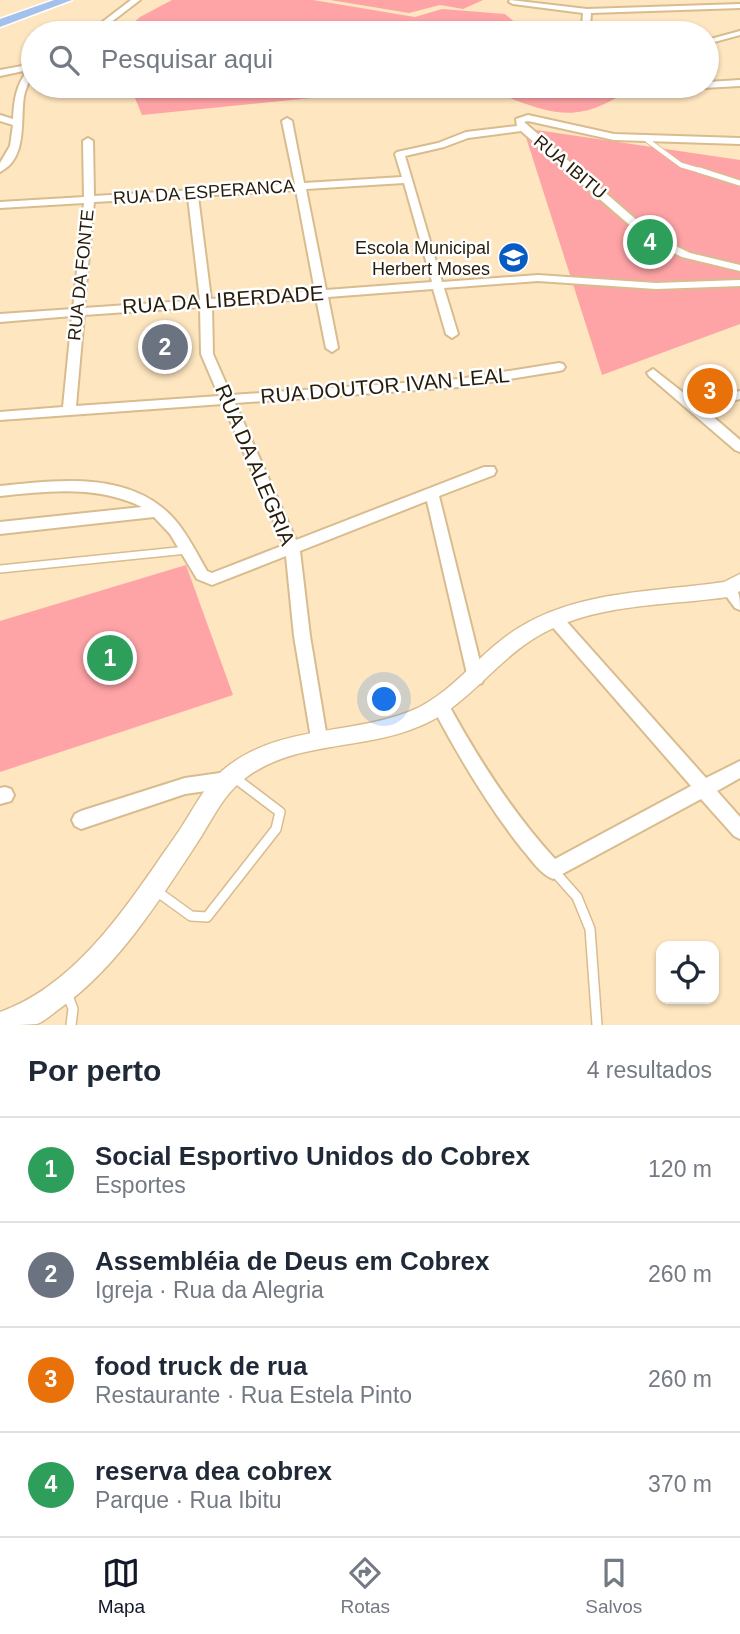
<!DOCTYPE html>
<html lang="pt">
<head>
<meta charset="utf-8">
<style>
	:root { --surface:#fff; --page:#f6f6f7; --text:#1f2937; --muted:#747a83; --line:#e0e1e3; --accent:#111827 }
	body { margin:0; font-family:Arial,sans-serif; background:var(--page); color:var(--text) }
	.controls { position:absolute; right:21px; bottom:21px; display:grid; overflow:hidden; border-radius:14px; box-shadow:0 2px 5px #0004 }
	.controls button { width:63px; height:63px; display:grid; place-items:center; padding:0; border:0; border-bottom:2px solid var(--line); background:var(--surface); color:var(--text); font:35px sans-serif }
	.you { position:absolute; left:385px; top:700px; width:24px; height:24px; margin:-18px; border:5px solid #fff; border-radius:50%; background:#1a73e8; box-shadow:0 0 0 10px #1a73e833 }
	.badge { display:grid; place-items:center; width:46px; height:46px; border-radius:50%; background:var(--accent); color:#fff; font-size:23px; font-weight:700 }
	.pin { position:absolute; translate:-50% -50%; border:4px solid #fff; box-shadow:0 2px 7px #0006 }
	.list { margin:0; padding:0; list-style:none }
	h2 { display:flex; justify-content:space-between; align-items:center; height:91px; margin:0; padding:0 28px; font-size:30px }
	h2 small { font-size:23px; font-weight:400; color:var(--muted) }
	.list li { display:grid; grid-template-columns:46px 1fr auto; gap:21px; align-items:center; box-sizing:border-box; height:105px; padding:0 28px; border-top:2px solid var(--line) }
	.list b { display:block; font-size:26px; white-space:nowrap }
	.list p { margin:0; font-size:23px; white-space:nowrap; color:var(--muted) }
	.list em { font-size:23px; font-style:normal; color:var(--muted) }
	.icon { flex:none; width:38px; height:38px; fill:none; stroke:currentColor; stroke-width:2; stroke-linecap:round; stroke-linejoin:round }
	.map { position:relative; flex:none; width:740px; height:1025px; overflow:hidden }
	.search { position:absolute; background:var(--surface); box-shadow:0 2px 5px #0004; left:21px; right:21px; top:21px; height:77px; display:flex; align-items:center; gap:18px; box-sizing:border-box; padding:0 24px; border-radius:38px; color:var(--muted); font-size:26px }
	.sheet { height:511px; background:var(--surface) }
	nav { display:flex; justify-content:space-around; align-items:center; box-sizing:border-box; height:98px; border-top:2px solid var(--line); background:var(--surface); font-size:19px; color:var(--muted) }
	nav a { display:grid; justify-items:center; gap:4px }
	nav .on { color:var(--accent) }
	.map>svg:first-child { display:block }
	.green { fill:#ffa4a6 }
	.lines { fill:none; stroke-linecap:round; stroke-linejoin:round }
	.service-far3-casing { stroke:#d9bc8e; stroke-width:6 }
	.service-far2-casing { stroke:#d9bc8e; stroke-width:8 }
	.service-far1-casing { stroke:#d9bc8e; stroke-width:10 }
	.service-casing { stroke:#d9bc8e; stroke-width:12 }
	.minor-casing { stroke:#d9bc8e; stroke-width:4 }
	.tertiary-casing { stroke:#d9bc8e; stroke-width:3 }
	.primary-casing { stroke:#fff; stroke-width:3 }
	.service-far3 { stroke:#fff; stroke-width:4.5 }
	.service-far2 { stroke:#fff; stroke-width:5 }
	.service-far1 { stroke:#fff; stroke-width:7 }
	.service { stroke:#fff; stroke-width:9 }
	.minor { fill:#fff; fill-rule:evenodd }
	.tertiary { fill:#fff; fill-rule:evenodd }
	.primary { fill:#a4c1ee; fill-rule:evenodd }
	.labels { text-anchor:middle; stroke-width:5; stroke-linejoin:round; paint-order:stroke }
	.far-street-label { font-size:18px; fill:#271c0a; stroke:#fff }
	.far-poi-label { font-size:18px; fill:#271c0a; stroke:#fff; text-anchor:end }
	.street-label { font-size:21px; fill:#271c0a; stroke:#fff }
</style>
</head>
<body>
<div class="map">
<svg width="740" height="1025" viewBox="0 0 740 1025">
	<rect width="100%" height="100%" fill="#fee6c0"/>
	<path class="green" d="M172,0H313L415,17L442,9L505,14L524,30L517,33H122L140,17Z
		M330,0H483L463,9L440,5L409,13Z
		M130,86H454L461,91L342,95L142,115Z
		M486,86H636C589,116 569,121 515,100C505,96 496,89 486,86Z
		M523,128L740,160V324L602,375Z
		M186,565L233,695L0,772V621Z"/>
	<g class="lines">
		<defs>
			<path id="service-far3" d="M647,140L681,165L705,172"/>
			<path id="service-far2" d="M699,170L740,183"/>
			<path id="service-far1" d="M0,569L187,550"/>
			<path id="service" d="M553,870L577,897L590,929L597,1025
				M155,890L191,916L207,917L276,829L280,812L235,778
				M67,993L73,1009L71,1025"/>
			<path id="minor" d="M131,0H140L97,33H88Z
				M510,0L587,9L740,4V8L591,13L590,28L585,33H577L582,27L583,13L513,4L509,2Z
				M740,31V35L707,44V40Z
				M33,64C33,76 27,83 24,96C20,121 28,158 0,172V163L10,146L13,125L0,121V115L13,119C14,100 16,85 28,70L0,76V70Z
				M740,80V86L610,93L568,89L564,86H707V82Z
				M528,115L614,134L740,138V144L614,140L528,121L524,122L655,236L690,253L740,265V271L682,257L647,240L521,131L468,138L444,147L405,156L442,282L538,275L656,283L740,280V286L656,289L538,281L444,288L458,334L452,338L446,334L433,289L328,297L338,348L332,352L326,348L316,298L212,306L213,354L231,395L459,379L559,363L563,364L565,367L563,370L559,371L459,387L235,403L296,540L484,467H494L496,471L494,475L439,496L484,678L482,683L476,685L470,683L468,678L427,501L300,551L310,636L327,738L325,743L319,746L313,743L311,738L294,636L286,556L212,585L197,579L170,534L154,517L0,534V522L142,507C97,485 49,491 0,496V486C58,480 132,470 175,520C188,535 197,554 207,571L212,573L284,545L223,404L0,420V412L63,407L72,316L0,322V314L73,309L84,203L0,208V202L84,197L83,141L88,138L93,141L94,196L295,184L282,121L287,118L292,121L304,183L402,177L395,154L397,152L438,143L466,132L517,126L516,119ZM404,183L432,282L326,290L306,189ZM296,190L315,291L211,299L198,196ZM188,197L200,300L84,308L94,202ZM200,307L201,354L219,396L76,406L84,315Z
				M653,369L694,401L740,391V399L703,408L740,440V452L735,450L649,376L647,373Z
				M728,583C740,587 740,598 740,610L735,608L721,589L723,585Z
				M554,612L559,613L706,778L740,761V778L717,791L740,817V839L734,836L701,799L553,879C540,874 531,859 522,849C488,806 460,759 434,710L432,705L434,700L440,698L446,700C477,757 511,811 555,859L691,786L549,623L546,618L549,613Z
				M227,772L233,774L236,780L233,786L227,788L185,794L81,829L75,826L72,820L75,814L81,811L185,778Z
				M5,787L11,789L14,795L11,801L0,804V788Z"/>
			<path id="tertiary" d="M740,574V591L728,597C663,606 590,603 533,639C492,665 466,707 420,726C361,752 285,739 236,786C220,801 209,825 197,843C158,902 117,968 59,1009C52,1014 45,1021 37,1024C26,1025 11,1025 0,1025V1012C80,984 132,898 179,831C192,812 204,786 222,771C276,724 349,736 411,711C454,693 480,651 520,627C581,590 656,592 724,582Z"/>
			<path id="primary" d="M54,0H72L0,27V19Z"/>
		</defs>
		<use href="#service-far3" class="service-far3-casing"/>
		<use href="#service-far2" class="service-far2-casing"/>
		<use href="#service-far1" class="service-far1-casing"/>
		<use href="#service" class="service-casing"/>
		<use href="#minor" class="minor-casing"/>
		<use href="#tertiary" class="tertiary-casing"/>
		<use href="#primary" class="primary-casing"/>
		<use href="#service-far3" class="service-far3"/>
		<use href="#service-far2" class="service-far2"/>
		<use href="#service-far1" class="service-far1"/>
		<use href="#service" class="service"/>
		<use href="#minor" class="minor"/>
		<use href="#tertiary" class="tertiary"/>
		<use href="#primary" class="primary"/>
	</g>
	<defs>
		<symbol id="school-disc" viewBox="-11 -11 22 22"><circle r="9.5" fill="#065bc4" stroke="#fff"/><path d="M0-5L7-2L0 1L-7-2ZM-4 1L0 2.5L4 1V4Q0 6-4 4Z" fill="#fff"/></symbol>
	</defs>
	<g fill-rule="evenodd">
		<use href="#school-disc" x="496" y="240" width="35" height="35"/>
	</g>
	<g class="labels">
		<g class="far-street-label">
			<text transform="translate(570 167) rotate(40)" y="6">RUA IBITU</text>
			<text transform="translate(204 192) rotate(-4)" y="6">RUA DA ESPERANCA</text>
			<text transform="translate(81 275) rotate(-84)" y="6">RUA DA FONTE</text>
		</g>
		<g class="far-poi-label">
			<text x="490" y="254">Escola Municipal<tspan x="490" dy="21">Herbert Moses</tspan></text>
		</g>
		<g class="street-label">
			<text transform="translate(223 300) rotate(-4)" y="7">RUA DA LIBERDADE</text>
			<text transform="translate(385 386) rotate(-5)" y="7">RUA DOUTOR IVAN LEAL</text>
			<text transform="translate(255 465) rotate(67)" y="7">RUA DA ALEGRIA</text>
		</g>
	</g>
</svg>
<div class="controls">
<button><svg class="icon" aria-label="locate" viewBox="0 0 24 24"><circle cx="12" cy="12" r="6"/><path d="M12 2v4M12 18v4M2 12h4M18 12h4"/></svg></button>
</div>
<div class="you"></div>
<div class="pin badge" style="left:110px;top:658px;background:#2e9e5b">1</div>
<div class="pin badge" style="left:165px;top:347px;background:#6b7280">2</div>
<div class="pin badge" style="left:710px;top:391px;background:#e8710a">3</div>
<div class="pin badge" style="left:650px;top:242px;background:#2e9e5b">4</div>
<div class="search"><svg class="icon" aria-label="search" viewBox="0 0 24 24"><circle cx="10" cy="10" r="6"/><path d="M15 15l6 6"/></svg>Pesquisar aqui</div>
</div>
<section class="sheet">
<h2>Por perto<small>4 resultados</small></h2>
<ul class="list">
<li><span class="badge" style="background:#2e9e5b">1</span><div><b>Social Esportivo Unidos do Cobrex</b><p>Esportes</p></div><em>120 m</em></li>
<li><span class="badge" style="background:#6b7280">2</span><div><b>Assembléia de Deus em Cobrex</b><p>Igreja · Rua da Alegria</p></div><em>260 m</em></li>
<li><span class="badge" style="background:#e8710a">3</span><div><b>food truck de rua</b><p>Restaurante · Rua Estela Pinto</p></div><em>260 m</em></li>
<li><span class="badge" style="background:#2e9e5b">4</span><div><b>reserva dea cobrex</b><p>Parque · Rua Ibitu</p></div><em>370 m</em></li>
</ul>
</section>
<nav>
<a class="on"><svg class="icon" aria-label="map" viewBox="0 0 24 24"><path d="M3 6l6-2 6 2 6-2v14l-6 2-6-2-6 2zM9 4v14M15 6v14"/></svg>Mapa</a>
<a><svg class="icon" aria-label="directions" viewBox="0 0 24 24"><path d="M12 3l9 9-9 9-9-9zM9 14v-3h6M13 9l2 2-2 2"/></svg>Rotas</a>
<a><svg class="icon" aria-label="saved" viewBox="0 0 24 24"><path d="M7 4h10v16l-5-4-5 4z"/></svg>Salvos</a>
</nav>
</body>
</html>
